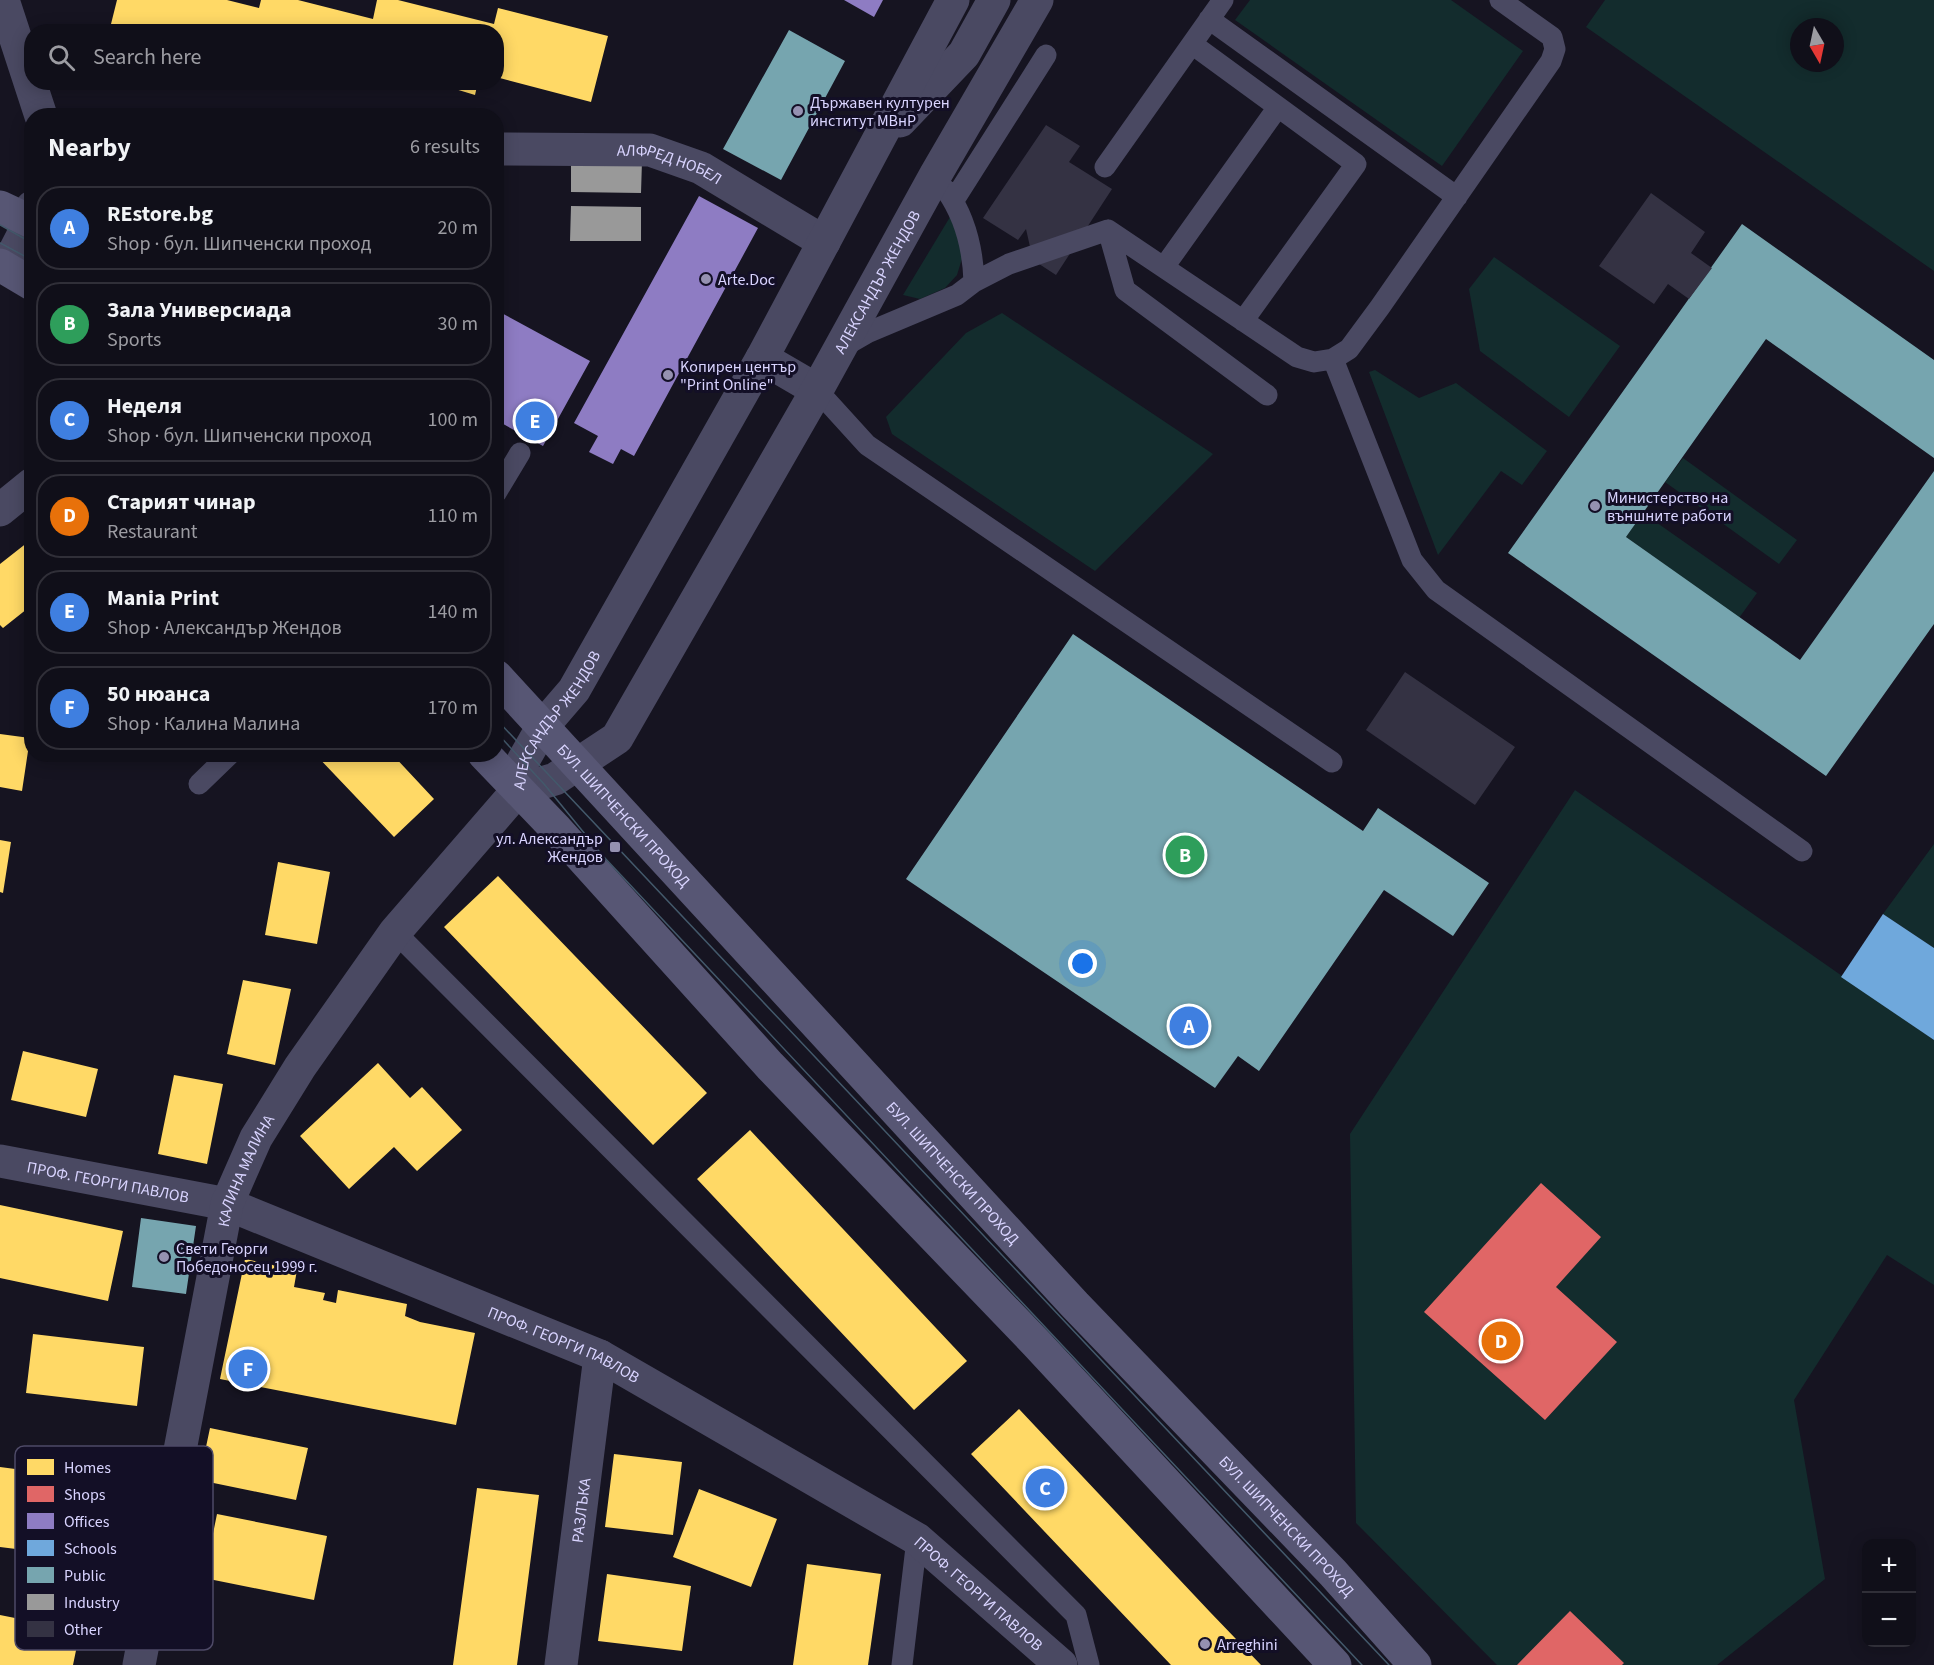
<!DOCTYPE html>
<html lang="en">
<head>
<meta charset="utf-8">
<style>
	:root { --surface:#100f19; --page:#191822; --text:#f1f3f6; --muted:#9c9ca2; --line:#302f38; --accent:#b45309 }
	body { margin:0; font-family:"Source Sans 3",sans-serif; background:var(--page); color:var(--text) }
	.controls { position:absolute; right:18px; bottom:18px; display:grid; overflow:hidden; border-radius:12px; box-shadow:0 3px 15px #0003 }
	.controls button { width:54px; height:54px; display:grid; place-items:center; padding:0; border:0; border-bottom:2px solid var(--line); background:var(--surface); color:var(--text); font:30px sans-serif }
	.compass { position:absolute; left:1790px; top:18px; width:54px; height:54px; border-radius:50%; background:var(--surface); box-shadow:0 3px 15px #0003; rotate:171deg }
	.you { position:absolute; left:1083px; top:964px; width:21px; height:21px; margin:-15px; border:4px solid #fff; border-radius:50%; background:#1a73e8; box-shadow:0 0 0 9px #1a73e833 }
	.badge { display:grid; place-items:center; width:39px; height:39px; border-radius:50%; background:var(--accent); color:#fff; font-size:20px; font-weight:700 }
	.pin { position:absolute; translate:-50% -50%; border:3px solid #fff; box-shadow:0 2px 6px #0006 }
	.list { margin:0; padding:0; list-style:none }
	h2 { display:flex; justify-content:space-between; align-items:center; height:78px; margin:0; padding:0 24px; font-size:26px }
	h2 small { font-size:20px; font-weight:400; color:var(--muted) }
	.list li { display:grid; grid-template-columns:39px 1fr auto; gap:18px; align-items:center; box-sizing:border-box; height:84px; margin:0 12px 12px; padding:0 12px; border:2px solid var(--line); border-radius:24px }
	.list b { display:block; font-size:22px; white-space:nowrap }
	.list p { margin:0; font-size:20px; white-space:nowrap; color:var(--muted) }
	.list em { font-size:20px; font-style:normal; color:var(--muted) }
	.icon { flex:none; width:33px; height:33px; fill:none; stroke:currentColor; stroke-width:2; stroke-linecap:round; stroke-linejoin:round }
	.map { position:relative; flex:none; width:1934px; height:1665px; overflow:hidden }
	.search { position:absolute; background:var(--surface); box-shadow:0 3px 15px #0003; left:24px; top:24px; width:480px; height:66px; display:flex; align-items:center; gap:15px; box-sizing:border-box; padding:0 21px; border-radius:24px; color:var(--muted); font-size:22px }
	.panel { position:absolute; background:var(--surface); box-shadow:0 3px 15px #0003; left:24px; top:108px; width:480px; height:654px; border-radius:24px }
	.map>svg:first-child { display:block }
	.green { fill:#132c2d; fill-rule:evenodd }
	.homes { fill:#ffd966 }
	.shops { fill:#e06666 }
	.offices { fill:#8e7cc3 }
	.schools { fill:#6fa8dc }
	.public { fill:#76a5af }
	.industry { fill:#999 }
	.building { fill:#343243 }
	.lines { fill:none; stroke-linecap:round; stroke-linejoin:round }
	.service { stroke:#4a4962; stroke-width:21 }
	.minor { stroke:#4a4962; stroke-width:33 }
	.secondary { stroke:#575674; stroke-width:33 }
	.tram { stroke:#43596b; stroke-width:1.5 }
	.poi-dot { fill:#9591b1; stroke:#130f26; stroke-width:2 }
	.labels { text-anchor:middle; stroke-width:6; stroke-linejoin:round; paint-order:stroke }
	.poi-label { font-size:16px; fill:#d9d4ff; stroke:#130f26; text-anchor:start }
	.street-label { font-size:16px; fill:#d9d4ff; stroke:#130f26 }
	.key { fill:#130f26; stroke:#4e4a67; stroke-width:1.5 }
	.key-label { font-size:16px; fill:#d9d4ff }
</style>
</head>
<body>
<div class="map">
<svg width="1934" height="1665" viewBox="0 0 1934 1665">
	<rect width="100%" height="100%" fill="#161421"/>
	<path class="green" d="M1250,0H1451L1523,51L1442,166L1235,20Z
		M1605,0H1934V271L1586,27ZM1799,27H1835V63H1799Z
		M950,217L964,252L957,275L945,288L920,299L903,295Z
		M1494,257L1620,346L1569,417L1480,351L1469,289Z
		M1002,313L1213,454L1095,571L892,434L886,417L966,333Z
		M1375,370L1419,398L1456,383L1547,451L1522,485L1501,471L1438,555L1369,372Z
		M1683,458L1797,540L1779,564L1665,482Z
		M1643,513L1757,593L1739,618L1626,537Z
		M1575,790L1934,1040V1285L1887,1255L1794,1400L1825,1579L1717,1665H1497L1356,1523L1350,1134ZM1556,1287L1616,1342L1545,1420L1425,1312Z
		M1934,844V948L1883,914Z"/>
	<path class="homes" d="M117,0H227L259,8L261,0H298L373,19L377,0H398L494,24L498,8L608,36L591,102L496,77V32H109Z
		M432,82H478L475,95Z
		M28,542L32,546V605L3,628L0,625V564Z
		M0,734L30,738L22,791L0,787Z
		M315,754H392L434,799L394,837Z
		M0,840L11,842L3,893L0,892Z
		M278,862L330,872L317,944L265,935Z
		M498,876L707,1093L653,1145L444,927Z
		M243,980L291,989L275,1065L227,1054Z
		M23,1051L98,1069L86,1117L11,1100Z
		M378,1063L410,1098L422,1087L462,1130L417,1171L394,1147L349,1189L300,1136Z
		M174,1075L223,1084L207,1164L158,1154Z
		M750,1130L967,1361L914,1410L697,1179Z
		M0,1205L123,1231L108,1301L0,1278Z
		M245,1259L297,1270L294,1287L325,1293L323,1300L336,1303L338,1290L407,1304L405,1316L420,1322L475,1333L456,1425L220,1379Z
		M33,1334L144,1347L137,1406L26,1393Z
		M1019,1409L1210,1612L1261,1665H1171L971,1454Z
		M210,1428L308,1448L296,1500L199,1480Z
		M614,1454L682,1462L673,1535L605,1527Z
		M0,1467L114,1482L104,1560L0,1547Z
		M477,1488L539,1495L517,1665H453Z
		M699,1489L777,1519L751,1587L673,1557Z
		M217,1514L327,1536L314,1600L204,1578Z
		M807,1564L881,1574L868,1665H793Z
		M607,1574L691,1586L682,1651L598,1641Z
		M0,1615L80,1631L73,1665H0Z"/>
	<path class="shops" d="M1541,1183L1601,1237L1556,1287L1617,1342L1545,1420L1424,1312Z
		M1570,1611L1624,1663L1622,1665H1517Z"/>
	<path class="offices" d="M844,0H883L874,17Z
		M699,196L758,228L634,456L621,449L613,464L589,452L598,436L574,423Z
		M496,310L590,361L543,446L496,420Z"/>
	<path class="schools" d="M1883,914L1934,948V1040L1841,977Z"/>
	<path class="public" d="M789,30L845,61L781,180L723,149Z
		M1742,224L1934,360V458L1766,339L1626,537L1800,660L1934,471V624L1826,776L1508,553Z
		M1073,634L1363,831L1378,808L1489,883L1453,936L1384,890L1259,1071L1238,1056L1215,1088L906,879Z
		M141,1218L196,1226L186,1294L132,1287Z"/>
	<path class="industry" d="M571,160L642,161L641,193L571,192Z
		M571,206L641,207V241H570Z"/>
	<path class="building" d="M1046,125L1080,146L1069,162L1112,189L1056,275L1033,260L1026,229L1018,240L983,218Z
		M1651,193L1705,232L1691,253L1712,268L1689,299L1668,284L1654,304L1599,266Z
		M1405,672L1515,747L1475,805L1366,730Z"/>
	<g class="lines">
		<path class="service" d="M1209,19L1457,197
			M1192,44L1356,164L1243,321
			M1105,167L1223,0
			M946,190C965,217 973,250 974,282
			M954,200L1046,55
			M1108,230L1125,290L1267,395
			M1164,267L1278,107
			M843,347L869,332L957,295L974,282L1009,264L1108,230L1297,357L1314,362L1333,359L1412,560L1436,590L1802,851
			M1333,359L1349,349L1380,307L1551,61L1555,49L1552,37L1500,0
			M817,390L867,445L1332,762
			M496,493L520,453
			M199,784L230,754
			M395,932L1076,1615L1089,1665
			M902,1665L917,1539"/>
		<g class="minor">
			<path d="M3,0L41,116"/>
			<path d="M900,121L964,54L994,0"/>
			<path id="s1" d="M496,149L650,150L701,168L824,242"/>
			<path d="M6,268L22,237L32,207"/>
			<path d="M762,358L817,390"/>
			<path d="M0,510L32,484"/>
			<path id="s2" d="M518,790L555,779L617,738L817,390L936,174L1037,0"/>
			<path id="s3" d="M518,790L523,761L543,726L574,690L762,358L953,0"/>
			<path id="s4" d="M0,1161L227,1204L600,1356L917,1539L1061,1665"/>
			<path id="s5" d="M139,1665L227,1204L256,1138L300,1067L395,932L518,790"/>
			<path id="s6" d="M561,1665L600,1356"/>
		</g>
		<g class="secondary">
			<path d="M0,207L32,222"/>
			<path d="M0,265L32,284"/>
			<path id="s7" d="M496,676L1075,1305L1333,1573L1415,1665"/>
			<path d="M484,754L557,830L770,1066L1036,1343L1335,1665"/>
		</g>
		<path class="tram" d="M0,225L32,243
			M0,243L32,260
			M496,719L1389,1665
			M496,732L544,784L603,856L1362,1665"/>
	</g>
	<g class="poi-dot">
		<circle cx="798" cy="111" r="6"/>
		<circle cx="706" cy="279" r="6"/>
		<circle cx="668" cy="375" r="6"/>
		<circle cx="1595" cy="506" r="6"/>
		<rect x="609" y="841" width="12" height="12" rx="3"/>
		<circle cx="164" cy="1257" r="6"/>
		<circle cx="1205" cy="1644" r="6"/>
	</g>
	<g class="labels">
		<g class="poi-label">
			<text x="810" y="108">Държавен културен<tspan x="810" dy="18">институт МВнР</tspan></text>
			<text x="718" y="285">Arte.Doc</text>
			<text x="680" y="372">Kопирен център<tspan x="680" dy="18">"Print Online"</tspan></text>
			<text x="1607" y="503">Министерство на<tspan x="1607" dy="18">външните работи</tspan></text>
			<text x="603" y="844" text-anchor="end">ул. Александър<tspan x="603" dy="18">Жендов</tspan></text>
			<text x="176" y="1254">Свети Георги<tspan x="176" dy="18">Победоносец 1999 г.</tspan></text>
			<text x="1217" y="1650">Arreghini</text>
		</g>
		<g class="street-label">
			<text dy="6" stroke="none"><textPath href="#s1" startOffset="176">АЛФРЕД НОБЕЛ</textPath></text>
			<text dy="6" stroke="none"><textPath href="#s2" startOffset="638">АЛЕКСАНДЪР ЖЕНДОВ</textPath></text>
			<text dy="6" stroke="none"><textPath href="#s3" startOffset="81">АЛЕКСАНДЪР ЖЕНДОВ</textPath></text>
			<text dy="6" stroke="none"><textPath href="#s7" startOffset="189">БУЛ. ШИПЧЕНСКИ ПРОХОД</textPath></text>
			<text dy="6" stroke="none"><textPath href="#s5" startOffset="507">КАЛИНА МАЛИНА</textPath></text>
			<text dy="6" stroke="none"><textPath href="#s7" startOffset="675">БУЛ. ШИПЧЕНСКИ ПРОХОД</textPath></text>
			<text dy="6" stroke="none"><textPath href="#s4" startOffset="110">ПРОФ. ГЕОРГИ ПАВЛОВ</textPath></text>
			<text dy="6" stroke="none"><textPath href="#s4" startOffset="596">ПРОФ. ГЕОРГИ ПАВЛОВ</textPath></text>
			<text dy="6" stroke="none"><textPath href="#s6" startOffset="156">РАЗЛЪКА</textPath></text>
			<text dy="6" stroke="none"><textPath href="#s7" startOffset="1161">БУЛ. ШИПЧЕНСКИ ПРОХОД</textPath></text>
			<text dy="6" stroke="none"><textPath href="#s4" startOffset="1082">ПРОФ. ГЕОРГИ ПАВЛОВ</textPath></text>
		</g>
	</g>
	<rect x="15" y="1446" width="198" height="204" rx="9" class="key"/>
	<rect x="27" y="1459" width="27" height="16" fill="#ffd966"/>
	<rect x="27" y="1486" width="27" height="16" fill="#e06666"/>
	<rect x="27" y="1513" width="27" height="16" fill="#8e7cc3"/>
	<rect x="27" y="1540" width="27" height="16" fill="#6fa8dc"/>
	<rect x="27" y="1567" width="27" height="16" fill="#76a5af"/>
	<rect x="27" y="1594" width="27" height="16" fill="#999"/>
	<rect x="27" y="1621" width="27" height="16" fill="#343243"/>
	<g class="key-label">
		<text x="64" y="1473">Homes</text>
		<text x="64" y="1500">Shops</text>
		<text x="64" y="1527">Offices</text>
		<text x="64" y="1554">Schools</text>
		<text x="64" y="1581">Public</text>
		<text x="64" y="1608">Industry</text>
		<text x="64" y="1635">Other</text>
	</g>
</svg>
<div class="controls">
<button>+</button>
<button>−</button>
</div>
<svg class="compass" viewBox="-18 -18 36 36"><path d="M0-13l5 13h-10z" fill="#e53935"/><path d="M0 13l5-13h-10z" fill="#9c9ca2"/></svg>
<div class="you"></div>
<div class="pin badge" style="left:1189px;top:1026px;background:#3f7fe0">A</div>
<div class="pin badge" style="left:1185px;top:855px;background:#2e9e5b">B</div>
<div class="pin badge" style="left:1045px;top:1488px;background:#3f7fe0">C</div>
<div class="pin badge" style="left:1501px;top:1341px;background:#e8710a">D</div>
<div class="pin badge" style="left:535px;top:421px;background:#3f7fe0">E</div>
<div class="pin badge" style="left:248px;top:1369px;background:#3f7fe0">F</div>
<div class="search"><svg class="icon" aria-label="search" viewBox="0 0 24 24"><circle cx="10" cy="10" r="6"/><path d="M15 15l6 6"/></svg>Search here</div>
<section class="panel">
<h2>Nearby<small>6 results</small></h2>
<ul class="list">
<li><span class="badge" style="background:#3f7fe0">A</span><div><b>REstore.bg</b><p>Shop · бул. Шипченски проход</p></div><em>20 m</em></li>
<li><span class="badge" style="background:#2e9e5b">B</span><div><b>Зала Универсиада</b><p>Sports</p></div><em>30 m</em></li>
<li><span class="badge" style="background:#3f7fe0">C</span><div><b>Неделя</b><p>Shop · бул. Шипченски проход</p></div><em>100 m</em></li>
<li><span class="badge" style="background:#e8710a">D</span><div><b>Старият чинар</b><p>Restaurant</p></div><em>110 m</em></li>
<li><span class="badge" style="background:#3f7fe0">E</span><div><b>Mania Print</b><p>Shop · Александър Жендов</p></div><em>140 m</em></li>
<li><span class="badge" style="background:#3f7fe0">F</span><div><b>50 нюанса</b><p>Shop · Калина Малина</p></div><em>170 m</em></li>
</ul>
</section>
</div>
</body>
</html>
